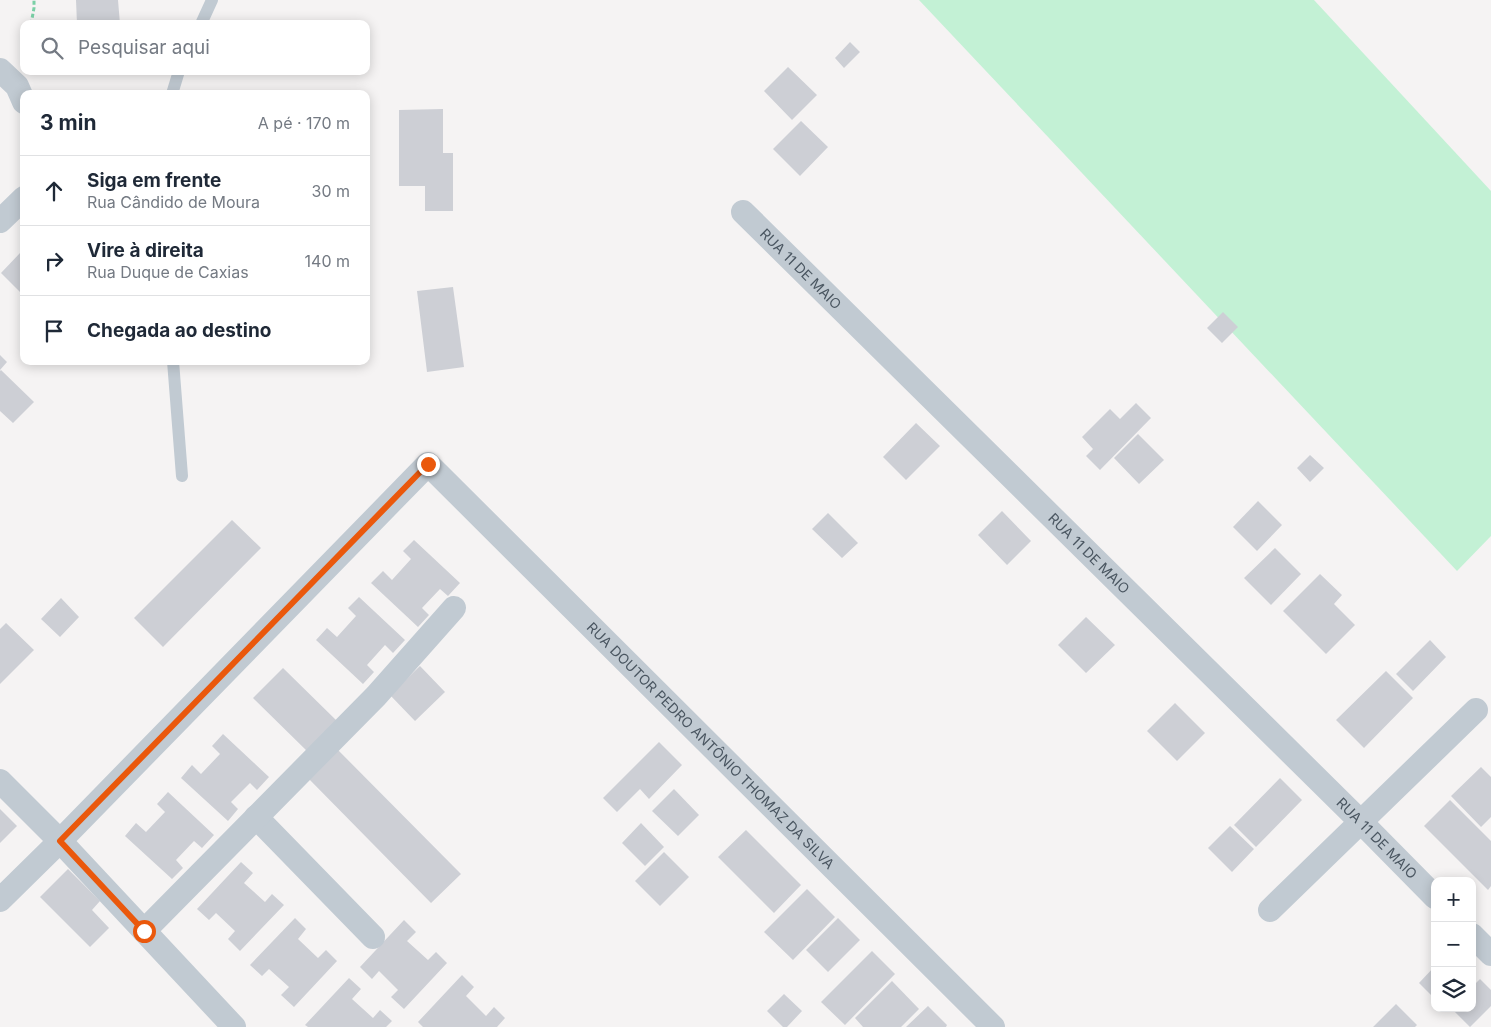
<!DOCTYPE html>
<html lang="pt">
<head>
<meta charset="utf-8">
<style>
	:root { --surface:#fff; --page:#f6f6f7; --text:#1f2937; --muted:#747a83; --line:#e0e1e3 }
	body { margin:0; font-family:Inter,sans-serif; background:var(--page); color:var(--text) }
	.controls { position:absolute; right:15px; bottom:15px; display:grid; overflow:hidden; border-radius:10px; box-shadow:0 2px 12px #0003 }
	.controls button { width:45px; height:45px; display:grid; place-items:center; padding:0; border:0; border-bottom:1px solid var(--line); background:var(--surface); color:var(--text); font:25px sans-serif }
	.stop { position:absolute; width:15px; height:15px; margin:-11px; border:4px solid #ea580c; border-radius:50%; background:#fff }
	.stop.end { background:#ea580c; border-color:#fff; box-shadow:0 1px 5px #0008 }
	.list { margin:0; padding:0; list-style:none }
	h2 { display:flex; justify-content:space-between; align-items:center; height:65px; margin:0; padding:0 20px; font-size:21px }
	h2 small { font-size:16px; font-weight:400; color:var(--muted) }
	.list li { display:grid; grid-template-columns:32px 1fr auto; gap:15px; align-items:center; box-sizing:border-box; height:70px; padding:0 20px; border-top:1px solid var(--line) }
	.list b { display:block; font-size:19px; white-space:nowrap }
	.list p { margin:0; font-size:16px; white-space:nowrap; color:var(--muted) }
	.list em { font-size:16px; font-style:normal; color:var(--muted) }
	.icon { flex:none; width:28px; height:28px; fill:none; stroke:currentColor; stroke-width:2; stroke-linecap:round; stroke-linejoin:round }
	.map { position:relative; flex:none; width:1491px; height:1027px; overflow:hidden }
	.search { position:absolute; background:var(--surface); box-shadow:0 2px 12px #0003; left:20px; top:20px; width:350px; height:55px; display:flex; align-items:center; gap:12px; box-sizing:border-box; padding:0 18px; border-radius:10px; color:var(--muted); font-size:19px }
	.panel { position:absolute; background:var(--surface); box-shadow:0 2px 12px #0003; left:20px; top:90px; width:350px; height:275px; border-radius:10px }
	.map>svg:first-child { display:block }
	.green { fill:#c3f1d5 }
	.building { fill:#cdcfd5 }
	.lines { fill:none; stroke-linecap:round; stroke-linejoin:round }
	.path { stroke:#7ad0a6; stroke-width:3; stroke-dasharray:4 2.5; stroke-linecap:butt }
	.lane { stroke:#c1cad2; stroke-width:12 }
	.street { stroke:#c1cad2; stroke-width:24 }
	.route { stroke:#ea580c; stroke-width:6 }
	.labels { text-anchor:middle; stroke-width:5; stroke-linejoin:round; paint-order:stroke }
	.street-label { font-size:14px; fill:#4a5661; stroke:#fff }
</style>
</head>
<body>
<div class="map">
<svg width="1491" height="1027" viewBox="0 0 1491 1027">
	<rect width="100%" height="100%" fill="#f5f3f3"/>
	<path class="green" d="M919,0H1314L1491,191V536L1457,571Z"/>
	<path class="building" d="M76,0H118L120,24H77Z
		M850,42L860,52L844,68L835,58Z
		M788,67L817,95L792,120L764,91Z
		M443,109V153H453V211H425V186H399V110Z
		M801,121L828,147L800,176L773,149Z
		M20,253L24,257V290L21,293L1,273Z
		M453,287L464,367L427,372L417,291Z
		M1223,312L1238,327L1222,343L1207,328Z
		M0,355L7,362L0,370Z
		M1,370L34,402L13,423L0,411V371Z
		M1136,403L1151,418L1100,470L1086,456L1093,449L1082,437L1110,409L1120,419Z
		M916,423L940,446L906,480L883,457Z
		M1138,434L1164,460L1139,484L1114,458Z
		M1310,455L1324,468L1310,482L1297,468Z
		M1258,501L1282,525L1257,551L1233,527Z
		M1002,511L1031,541L1007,565L978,535Z
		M828,513L858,543L842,558L812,529Z
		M232,520L261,548L163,647L134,618Z
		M414,540L460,583L448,596L440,589L422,608L429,615L418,627L371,583L383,571L392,580L411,559L403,551Z
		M1275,548L1301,574L1271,605L1244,578Z
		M1320,574L1342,595L1334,604L1355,625L1326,654L1283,611Z
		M359,597L405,640L393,653L385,645L367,665L374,672L363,684L316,640L327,628L337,637L356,616L348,608Z
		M61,598L79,617L60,637L41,619Z
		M1086,617L1115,645L1086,673L1058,645Z
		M6,623L34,650L0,684V629Z
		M1430,640L1446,657L1413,691L1396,674Z
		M420,666L445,692L415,721L390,695Z
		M283,668L337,721L308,752L253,698Z
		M1386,671L1413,698L1364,748L1336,720Z
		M1175,703L1205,733L1177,761L1147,731Z
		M223,734L269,777L257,790L250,783L231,802L238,809L228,821L181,778L192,765L201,774L220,754L212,746Z
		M659,742L682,765L649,799L640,789L617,812L603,798Z
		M337,749L461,874L431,903L308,778Z
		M1481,767L1491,777V817L1481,827L1451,796Z
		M1280,778L1302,800L1256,847L1234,825Z
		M674,789L699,815L678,836L652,811Z
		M168,792L214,835L202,848L194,841L176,860L183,868L172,879L125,836L136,823L146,832L165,812L157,804Z
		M1450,800L1491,841V886L1488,890L1424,826Z
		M0,809L17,826L0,843Z
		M641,823L664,847L645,866L622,843Z
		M1230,826L1254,849L1232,872L1208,848Z
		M746,830L801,885L774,913L718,857Z
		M664,852L689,877L660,906L635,881Z
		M241,862L253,873L244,883L265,902L272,894L284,905L240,951L228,939L235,931L216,913L209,920L197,909Z
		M68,869L100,901L92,910L109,928L90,947L40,897Z
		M807,889L835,917L793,960L764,932Z
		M295,918L306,929L298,939L318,958L326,950L337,961L294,1007L281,995L289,987L269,969L262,976L250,965Z
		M838,918L860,940L828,972L806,950Z
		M404,920L416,932L407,941L428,960L436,952L447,963L404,1009L391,997L398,990L379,971L372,979L360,967Z
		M872,951L895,974L845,1025L821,1002Z
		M1435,966V999L1419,983Z
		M462,975L474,987L466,996L486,1016L494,1007L505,1018L497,1027H423L418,1022Z
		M349,978L361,989L352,999L373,1018L380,1010L392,1021L386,1027H308L305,1025Z
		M1480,979L1491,990V1006L1470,1027L1451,1008H1472V987Z
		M892,981L919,1009L901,1027H863L855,1018Z
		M784,994L802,1011L787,1027H783L767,1011Z
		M1396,1004L1417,1025L1415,1027H1373Z
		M928,1006L947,1025L946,1027H906Z"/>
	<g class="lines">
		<path class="path" d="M31,24L34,8V0"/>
		<path class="lane" d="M201,24L212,0
			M172,94L179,71
			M173,361L182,476"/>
		<g class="street">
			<path d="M0,70L17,86L24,102"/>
			<path id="s1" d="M743,212L1361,822L1435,897"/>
			<path d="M0,221L24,198"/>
			<path d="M0,781L60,841L234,1027"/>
			<path d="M256,817L373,937"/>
			<path id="s2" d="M0,900L60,841L428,464L993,1027"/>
			<path d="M1270,910L1476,710"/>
			<path d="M144,931L376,696L454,608"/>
			<path d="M1472,935L1491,954"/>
		</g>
	</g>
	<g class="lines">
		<path class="route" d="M144,931L60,841L428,464"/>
	</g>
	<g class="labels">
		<g class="street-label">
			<text dy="5" stroke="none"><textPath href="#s1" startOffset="81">RUA 11 DE MAIO</textPath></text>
			<text dy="5" stroke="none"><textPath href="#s1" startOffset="486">RUA 11 DE MAIO</textPath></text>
			<text dy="5" stroke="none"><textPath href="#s2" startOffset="1010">RUA DOUTOR PEDRO ANTÔNIO THOMAZ DA SILVA</textPath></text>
			<text dy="5" stroke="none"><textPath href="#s1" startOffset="891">RUA 11 DE MAIO</textPath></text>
		</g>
	</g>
</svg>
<div class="controls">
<button>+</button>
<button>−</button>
<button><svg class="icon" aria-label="layers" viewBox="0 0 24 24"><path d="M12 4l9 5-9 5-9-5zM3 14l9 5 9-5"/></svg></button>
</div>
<div class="stop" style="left:144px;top:931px"></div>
<div class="stop end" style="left:428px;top:464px"></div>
<div class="search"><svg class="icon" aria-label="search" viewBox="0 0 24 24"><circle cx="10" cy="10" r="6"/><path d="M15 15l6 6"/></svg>Pesquisar aqui</div>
<section class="panel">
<h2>3 min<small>A pé · 170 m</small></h2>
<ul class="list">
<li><svg class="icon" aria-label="ahead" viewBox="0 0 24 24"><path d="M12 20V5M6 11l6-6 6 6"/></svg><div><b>Siga em frente</b><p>Rua Cândido de Moura</p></div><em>30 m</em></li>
<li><svg class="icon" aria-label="right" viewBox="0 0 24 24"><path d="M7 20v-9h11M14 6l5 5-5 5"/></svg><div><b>Vire à direita</b><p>Rua Duque de Caxias</p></div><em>140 m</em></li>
<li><svg class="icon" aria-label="arrive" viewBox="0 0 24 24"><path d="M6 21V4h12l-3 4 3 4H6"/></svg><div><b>Chegada ao destino</b></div></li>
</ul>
</section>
</div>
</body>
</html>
